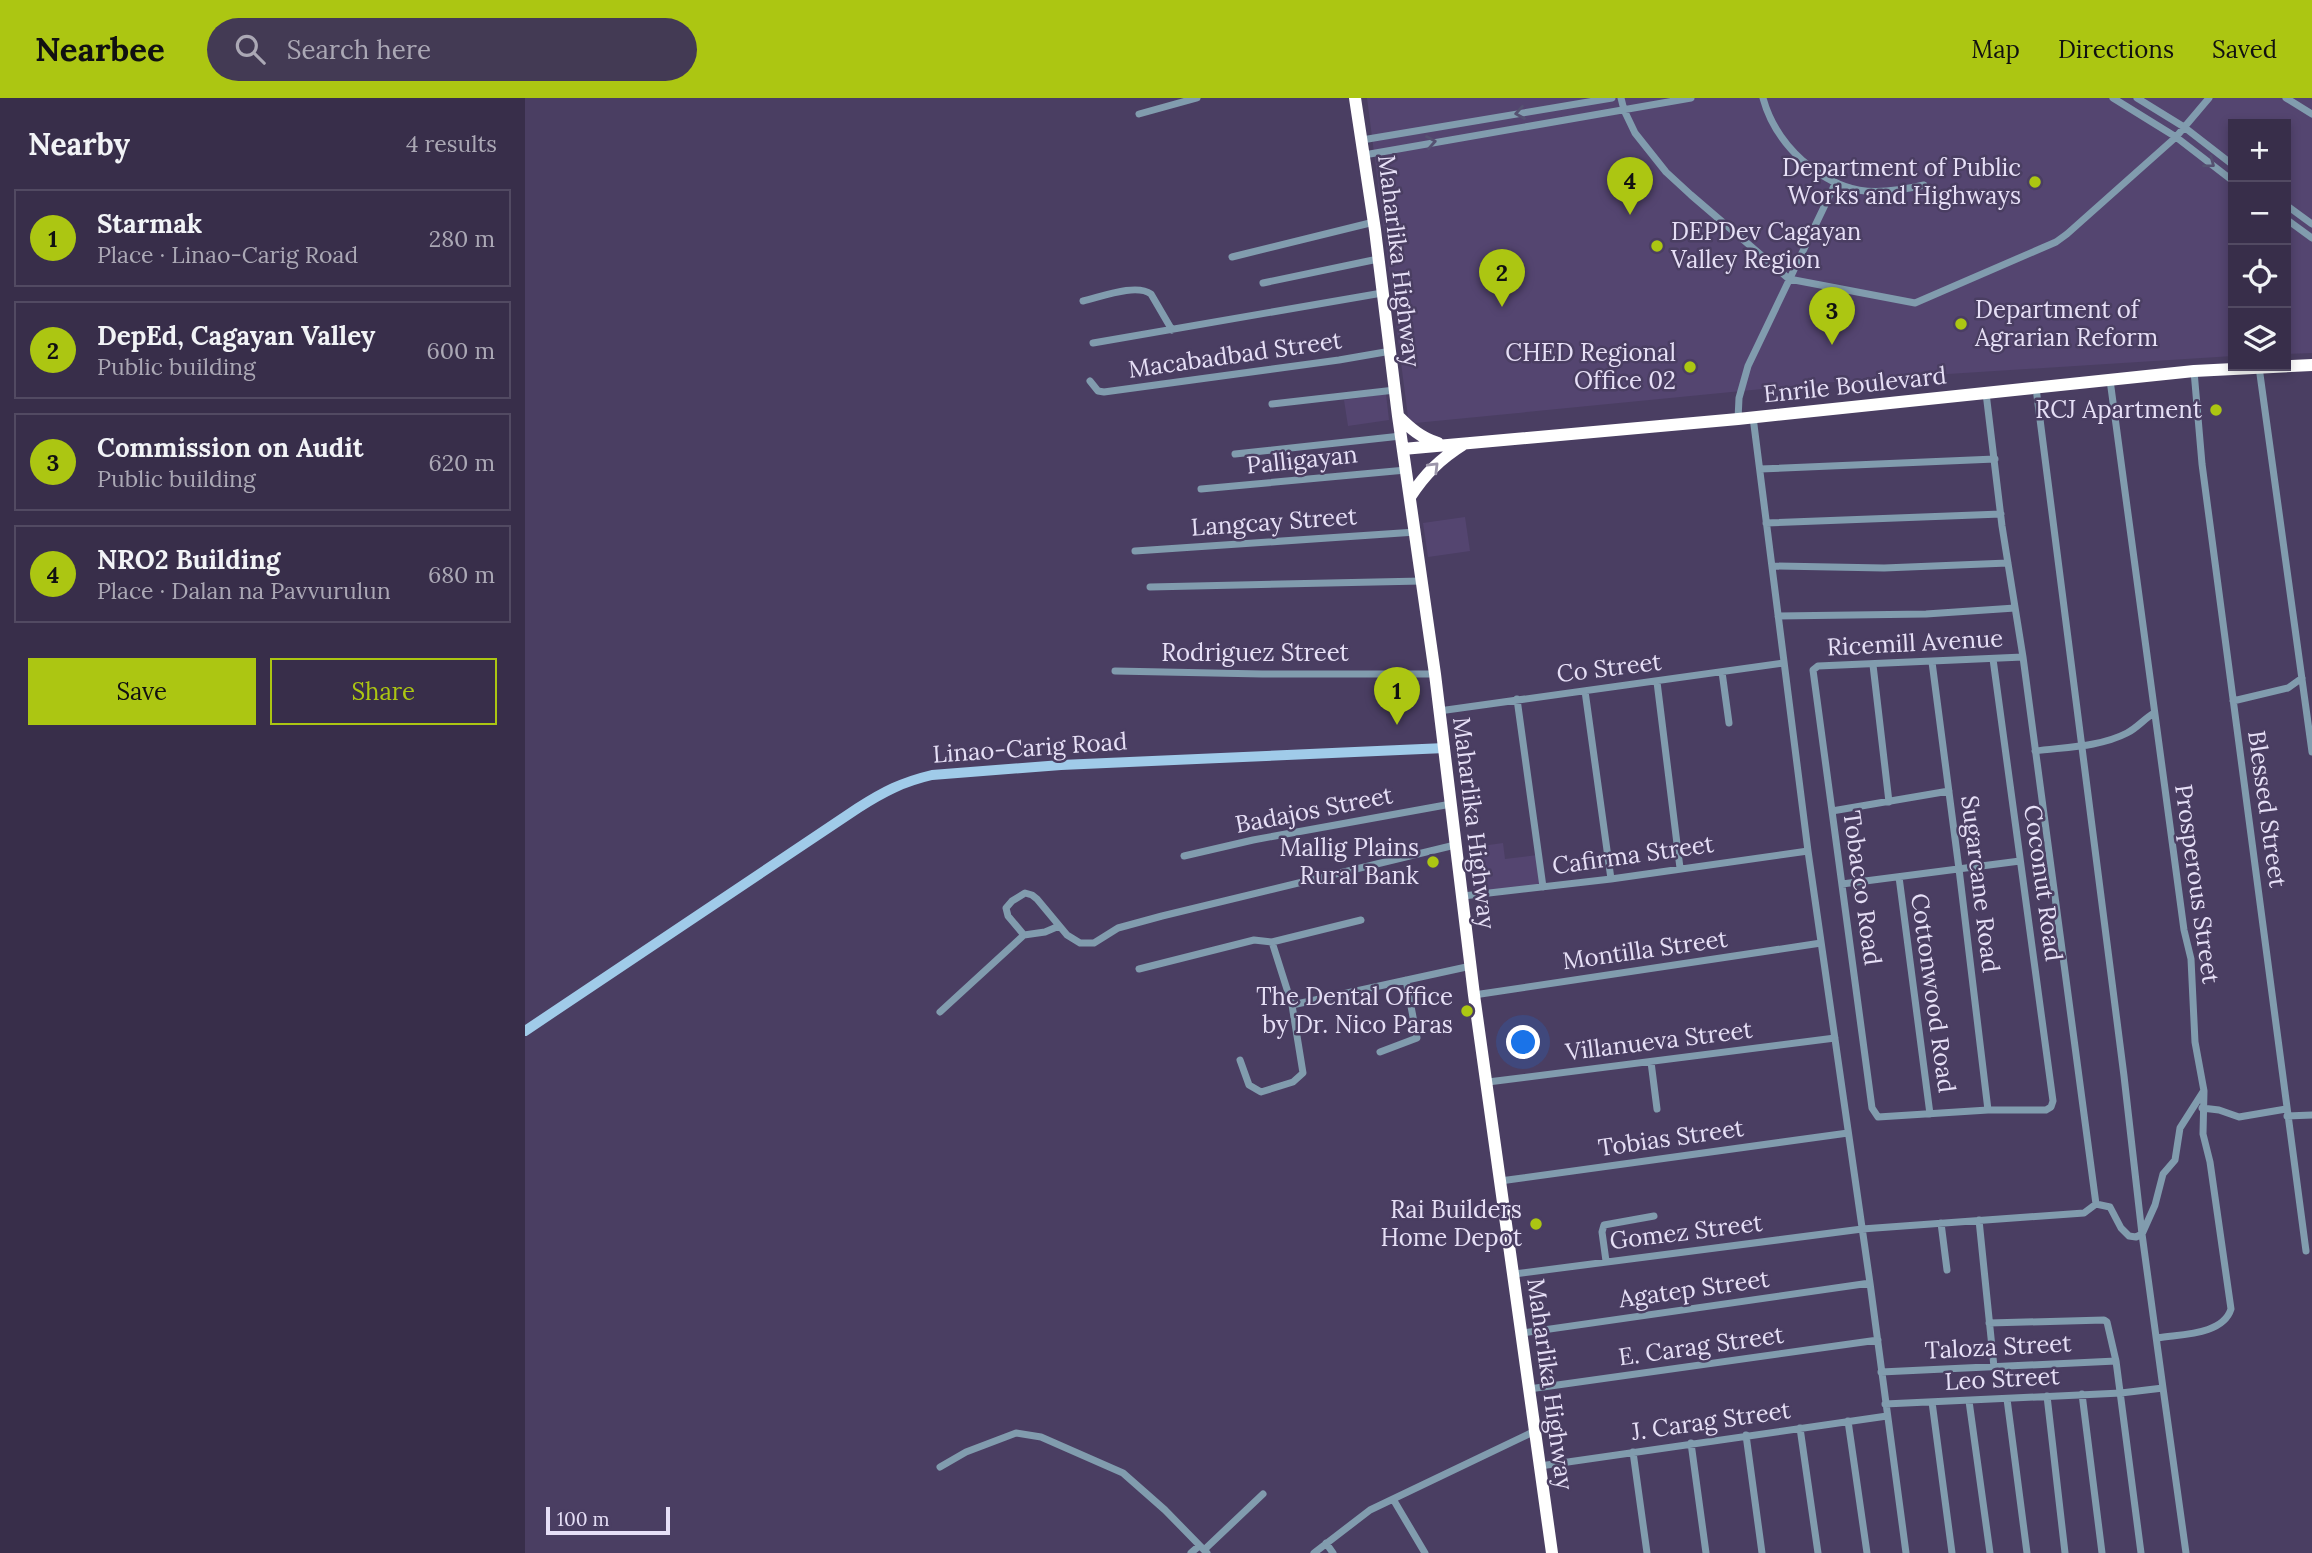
<!DOCTYPE html>
<html lang="en">
<head>
<meta charset="utf-8">
<style>
	:root { --surface:#382e4a; --page:#433a54; --text:#f1f3f6; --muted:#aba8b5; --line:#524a62; --accent:#acc612 }
	body { margin:0; font-family:Lora,serif; background:var(--page); color:var(--text) }
	.controls { position:absolute; right:21px; top:21px; display:grid; overflow:hidden; border-radius:0px; box-shadow:0 4px 10px #0003 }
	.controls button { width:63px; height:63px; display:grid; place-items:center; padding:0; border:0; border-bottom:2px solid var(--line); background:var(--surface); color:var(--text); font:35px sans-serif }
	.scale { position:absolute; left:21px; bottom:18px; width:124px; box-sizing:border-box; padding-left:7px; border:4px solid #e6dff6; border-top:0; font-size:19px; line-height:24px; white-space:nowrap; color:#e6dff6; -webkit-text-stroke:5px #4a3e62; paint-order:stroke }
	.you { position:absolute; left:999px; top:945px; width:24px; height:24px; margin:-18px; border:5px solid #fff; border-radius:50%; background:#1a73e8; box-shadow:0 0 0 10px #1a73e833 }
	.badge { display:grid; place-items:center; width:46px; height:46px; border-radius:50%; background:var(--accent); color:#111; font-size:23px; font-weight:700 }
	.pin { position:absolute; translate:-50% -58px; filter:drop-shadow(0 2px 4px #0008) }
	.pin::after { content:''; position:absolute; top:37px; width:24px; height:21px; background:inherit; clip-path:polygon(0 0,100% 0,50% 100%) }
	.list { margin:0; padding:0; list-style:none }
	h2 { display:flex; justify-content:space-between; align-items:center; height:91px; margin:0; padding:0 28px; font-size:30px }
	h2 small { font-size:23px; font-weight:400; color:var(--muted) }
	.list li { display:grid; grid-template-columns:46px 1fr auto; gap:21px; align-items:center; box-sizing:border-box; height:98px; margin:0 14px 14px; padding:0 14px; border:2px solid var(--line); border-radius:0px }
	.list b { display:block; font-size:26px; white-space:nowrap }
	.list p { margin:0; font-size:23px; white-space:nowrap; color:var(--muted) }
	.list em { font-size:23px; font-style:normal; color:var(--muted) }
	.actions { display:flex; gap:14px; padding:21px 28px }
	.actions a { flex:1; padding:16px 0; border:2px solid var(--accent); border-radius:0px; text-align:center; font-size:24px; color:var(--accent) }
	.actions .main { background:var(--accent); color:#111 }
	.icon { flex:none; width:38px; height:38px; fill:none; stroke:currentColor; stroke-width:2; stroke-linecap:round; stroke-linejoin:round }
	.map { position:relative; flex:none; width:1787px; height:1455px; overflow:hidden }
	header { display:flex; align-items:center; gap:42px; box-sizing:border-box; height:98px; padding:0 35px; background:var(--accent); color:#111 }
	header strong { font-size:33px }
	nav { display:flex; gap:38px; margin-inline-start:auto; font-size:24px }
	.search { width:490px; height:63px; background:var(--page); display:flex; align-items:center; gap:18px; box-sizing:border-box; padding:0 24px; border-radius:38px; color:var(--muted); font-size:26px }
	main { display:flex }
	aside { flex:1; background:var(--surface) }
	.map>svg:first-child { display:block }
	.built { fill:#544570 }
	.lines { fill:none; stroke-linecap:round; stroke-linejoin:round }
	.street { stroke:#819cae; stroke-width:7 }
	.secondary { stroke:#a0cbe9; stroke-width:10 }
	.highway { stroke:#fff; stroke-width:12 }
	.oneway { stroke:#555171 }
	.oneway2 { stroke:#9b95a9 }
	.poi-dot { fill:#acc612; stroke:#4a3e62; stroke-width:2.5 }
	.labels { text-anchor:middle; stroke-width:5; stroke-linejoin:round; paint-order:stroke }
	.poi-label { font-size:24px; fill:#e6dff6; stroke:#4a3e62; text-anchor:end }
	.street-label { font-size:24px; fill:#e6dff6; stroke:#4a3e62 }
</style>
</head>
<body>
<header>
<strong>Nearbee</strong>
<div class="search"><svg class="icon" aria-label="search" viewBox="0 0 24 24"><circle cx="10" cy="10" r="6"/><path d="M15 15l6 6"/></svg>Search here</div>
<nav><a>Map</a><a>Directions</a><a>Saved</a></nav>
</header>
<main>
<aside>
<h2>Nearby<small>4 results</small></h2>
<ul class="list">
<li><span class="badge">1</span><div><b>Starmak</b><p>Place · Linao-Carig Road</p></div><em>280 m</em></li>
<li><span class="badge">2</span><div><b>DepEd, Cagayan Valley</b><p>Public building</p></div><em>600 m</em></li>
<li><span class="badge">3</span><div><b>Commission on Audit</b><p>Public building</p></div><em>620 m</em></li>
<li><span class="badge">4</span><div><b>NRO2 Building</b><p>Place · Dalan na Pavvurulun</p></div><em>680 m</em></li>
</ul>
<div class="actions"><a class="main">Save</a><a>Share</a></div>
</aside>
<div class="map">
<svg width="1787" height="1455" viewBox="0 0 1787 1455">
	<rect width="100%" height="100%" fill="#4a3e62"/>
	<path class="built" d="M842,0H1787V255L1761,256V26H1708V258L1329,282L890,325L883,319Z
		M861,296L864,322L823,328L819,302Z
		M940,419L945,453L903,459L898,425Z
		M978,745L980,761L1012,757L1016,788L949,797L942,750Z"/>
	<g class="lines">
		<path class="street" d="M1096,0L1099,12L1110,35L1141,74L1166,97L1264,181L1390,205L1531,144L1542,136L1651,39L1684,0
			M1238,0C1245,26 1258,45 1278,63C1318,97 1348,99 1399,87
			M1588,0L1651,39L1708,83
			M1612,0L1659,29L1708,67
			M1761,0L1787,16
			M614,16L672,0
			M837,42L1087,0
			M839,57L1166,0
			M1761,107L1787,126
			M1761,121L1787,140
			M707,159L849,124
			M738,185L853,161
			M558,203C576,199 611,185 626,196L647,232
			M568,245L857,195
			M1734,269L1787,654
			M1669,273L1677,366L1781,1153
			M1585,282L1659,832L1666,861L1670,944L1679,993L1678,1036L1685,1064L1706,1211C1698,1237 1656,1236 1633,1240
			M565,283L573,293L579,294L814,262L866,253
			M747,306L870,292
			M1228,319L1283,753L1345,1185L1381,1455
			M1213,321L1214,300L1223,268L1310,86
			M710,356L876,338
			M1235,371L1470,361
			M676,391L881,372
			M1241,425L1476,416
			M610,453L891,434
			M1247,468L1359,470L1483,465
			M625,489L897,483
			M1253,518L1401,516L1490,510
			M1468,561L1528,1003L1526,1009L1521,1012H1463L1353,1019L1347,1010L1288,572L1293,568L1498,559
			M1407,564L1434,771L1463,1012
			M1348,567L1364,704
			M590,573L737,576H910
			M1197,574L1204,625
			M1132,584L1155,770
			M1060,593L1086,781
			M992,601L1018,789
			M1708,603L1763,590L1777,580
			M914,613L1259,565
			M1510,653C1540,649 1575,649 1602,635C1612,630 1619,621 1629,615
			M1307,713L1424,693
			M659,758L728,742L926,706
			M1374,779L1405,1016
			M1317,786L1495,763
			M938,798L1086,781L1283,753
			M499,837L520,834L534,828
			M747,844L836,822
			M614,871L729,842L747,844L767,907L778,975L768,984L736,994L724,987L715,962
			M949,897L1296,845
			M767,907L946,868
			M415,914L499,837L483,818L481,810L487,803L500,795L507,797L512,801L542,837L555,845H569L593,830L637,818L930,747
			M855,954L892,940L881,882
			M1126,964L1132,1011
			M963,984L1310,940
			M1677,1010L1694,1012L1714,1019L1761,1011
			M1762,1018L1787,1017
			M975,1083L1323,1035
			M1571,1106L1585,1109L1596,1130L1604,1138L1611,1139L1617,1136L1630,1107L1638,1076L1650,1062L1655,1030L1678,994
			M1454,1122L1469,1269
			M1416,1125L1422,1172
			M1081,1163L1077,1134L1079,1127L1129,1118
			M989,1176L1337,1131L1559,1115L1571,1106L1498,559L1477,428L1461,295
			M1464,1225L1579,1222L1582,1224L1591,1263L1616,1455
			M997,1235L1345,1185
			M1356,1274L1591,1263
			M1638,1290L1661,1455
			M1004,1291L1353,1242
			M1557,1296L1577,1455
			M1522,1298L1540,1455
			M1482,1301L1502,1455
			M1444,1303L1465,1455
			M1407,1304L1427,1455
			M1360,1306L1596,1295L1638,1290L1617,1136L1599,978L1511,290
			M1323,1323L1342,1455
			M1275,1330L1293,1455
			M1221,1337L1237,1455
			M1166,1345L1181,1455
			M1108,1354L1122,1455
			M1015,1368L1362,1318
			M415,1369L441,1354L491,1335L516,1339L598,1375L640,1412L682,1455
			M868,1401L900,1455
			M801,1445L808,1455
			M679,1452L738,1396
			M666,1455L674,1448
			M789,1455L845,1412L1010,1333"/>
		<path class="secondary" d="M0,933L333,710C358,694 377,684 407,677L536,667L920,650"/>
		<path class="highway" d="M830,0L850,132L873,318L910,576L949,897L1027,1455
			M873,318C885,330 896,340 913,345
			M878,351L1213,321L1669,273L1787,267
			M885,399C900,376 915,361 939,346"/>
	</g>
	<defs><path id="oneway-chevron" d="M-2-3.5L2.5 0L-2 3.5" fill="none" stroke-width="1.6" stroke-linecap="round" stroke-linejoin="round" transform="scale(1.75)"/></defs>
	<g class="oneway">
		<use href="#oneway-chevron" transform="translate(995 15) rotate(170)"/>
		<use href="#oneway-chevron" transform="translate(906 44) rotate(-10)"/>
		<use href="#oneway-chevron" transform="translate(1685 65) rotate(37)"/>
	</g>
	<use class="oneway2" href="#oneway-chevron" transform="translate(909 369) rotate(-45)"/>
	<g class="poi-dot">
		<circle cx="1510" cy="84" r="7"/>
		<circle cx="1132" cy="148" r="7"/>
		<circle cx="1436" cy="226" r="7"/>
		<circle cx="1165" cy="269" r="7"/>
		<circle cx="1691" cy="312" r="7"/>
		<circle cx="908" cy="764" r="7"/>
		<circle cx="942" cy="913" r="7"/>
		<circle cx="1011" cy="1126" r="7"/>
	</g>
	<g class="labels">
		<g class="poi-label">
			<text x="1496" y="78">Department of Public<tspan x="1496" dy="28">Works and Highways</tspan></text>
			<text x="1146" y="142" text-anchor="start">DEPDev Cagayan<tspan x="1146" dy="28">Valley Region</tspan></text>
			<text x="1450" y="220" text-anchor="start">Department of<tspan x="1450" dy="28">Agrarian Reform</tspan></text>
			<text x="1151" y="263">CHED Regional<tspan x="1151" dy="28">Office 02</tspan></text>
			<text x="1677" y="320">RCJ Apartment</text>
			<text x="894" y="758">Mallig Plains<tspan x="894" dy="28">Rural Bank</tspan></text>
			<text x="928" y="907">The Dental Office<tspan x="928" dy="28">by Dr. Nico Paras</tspan></text>
			<text x="997" y="1120">Rai Builders<tspan x="997" dy="28">Home Depot</tspan></text>
		</g>
		<g class="street-label">
			<text transform="translate(874 163) rotate(83)" y="8">Maharlika Highway</text>
			<text transform="translate(710 257) rotate(-8)" y="8">Macabadbad Street</text>
			<text transform="translate(1330 287) rotate(-6)" y="8">Enrile Boulevard</text>
			<text transform="translate(777 362) rotate(-6)" y="8">Palligayan</text>
			<text transform="translate(749 424) rotate(-4)" y="8">Langcay Street</text>
			<text transform="translate(1390 545) rotate(-3)" y="8">Ricemill Avenue</text>
			<text x="730" y="563">Rodriguez Street</text>
			<text transform="translate(1084 570) rotate(-7)" y="8">Co Street</text>
			<text transform="translate(505 650) rotate(-4)" y="8">Linao-Carig Road</text>
			<text transform="translate(1742 711) rotate(82)" y="8">Blessed Street</text>
			<text transform="translate(789 712) rotate(-11)" y="8">Badajos Street</text>
			<text transform="translate(949 725) rotate(83)" y="8">Maharlika Highway</text>
			<text transform="translate(1108 757) rotate(-8)" y="8">Cafirma Street</text>
			<text transform="translate(1518 785) rotate(82)" y="8">Coconut Road</text>
			<text transform="translate(1455 786) rotate(83)" y="8">Sugarcane Road</text>
			<text transform="translate(1672 786) rotate(82)" y="8">Prosperous Street</text>
			<text transform="translate(1337 790) rotate(82)" y="8">Tobacco Road</text>
			<text transform="translate(1120 852) rotate(-8)" y="8">Montilla Street</text>
			<text transform="translate(1408 895) rotate(82)" y="8">Cottonwood Road</text>
			<text transform="translate(1134 943) rotate(-7)" y="8">Villanueva Street</text>
			<text transform="translate(1146 1040) rotate(-8)" y="8">Tobias Street</text>
			<text transform="translate(1161 1134) rotate(-7)" y="8">Gomez Street</text>
			<text transform="translate(1169 1191) rotate(-8)" y="8">Agatep Street</text>
			<text transform="translate(1176 1248) rotate(-8)" y="8">E. Carag Street</text>
			<text transform="translate(1473 1249) rotate(-3)" y="8">Taloza Street</text>
			<text transform="translate(1477 1281) rotate(-3)" y="8">Leo Street</text>
			<text transform="translate(1025 1286) rotate(82)" y="8">Maharlika Highway</text>
			<text transform="translate(1186 1323) rotate(-8)" y="8">J. Carag Street</text>
		</g>
	</g>
</svg>
<div class="controls">
<button>+</button>
<button>−</button>
<button><svg class="icon" aria-label="locate" viewBox="0 0 24 24"><circle cx="12" cy="12" r="6"/><path d="M12 2v4M12 18v4M2 12h4M18 12h4"/></svg></button>
<button><svg class="icon" aria-label="layers" viewBox="0 0 24 24"><path d="M12 4l9 5-9 5-9-5zM3 14l9 5 9-5"/></svg></button>
</div>
<div class="scale">100 m</div>
<div class="you"></div>
<div class="pin badge" style="left:872px;top:627px">1</div>
<div class="pin badge" style="left:977px;top:209px">2</div>
<div class="pin badge" style="left:1307px;top:247px">3</div>
<div class="pin badge" style="left:1105px;top:117px">4</div>
</div>
</main>
</body>
</html>
